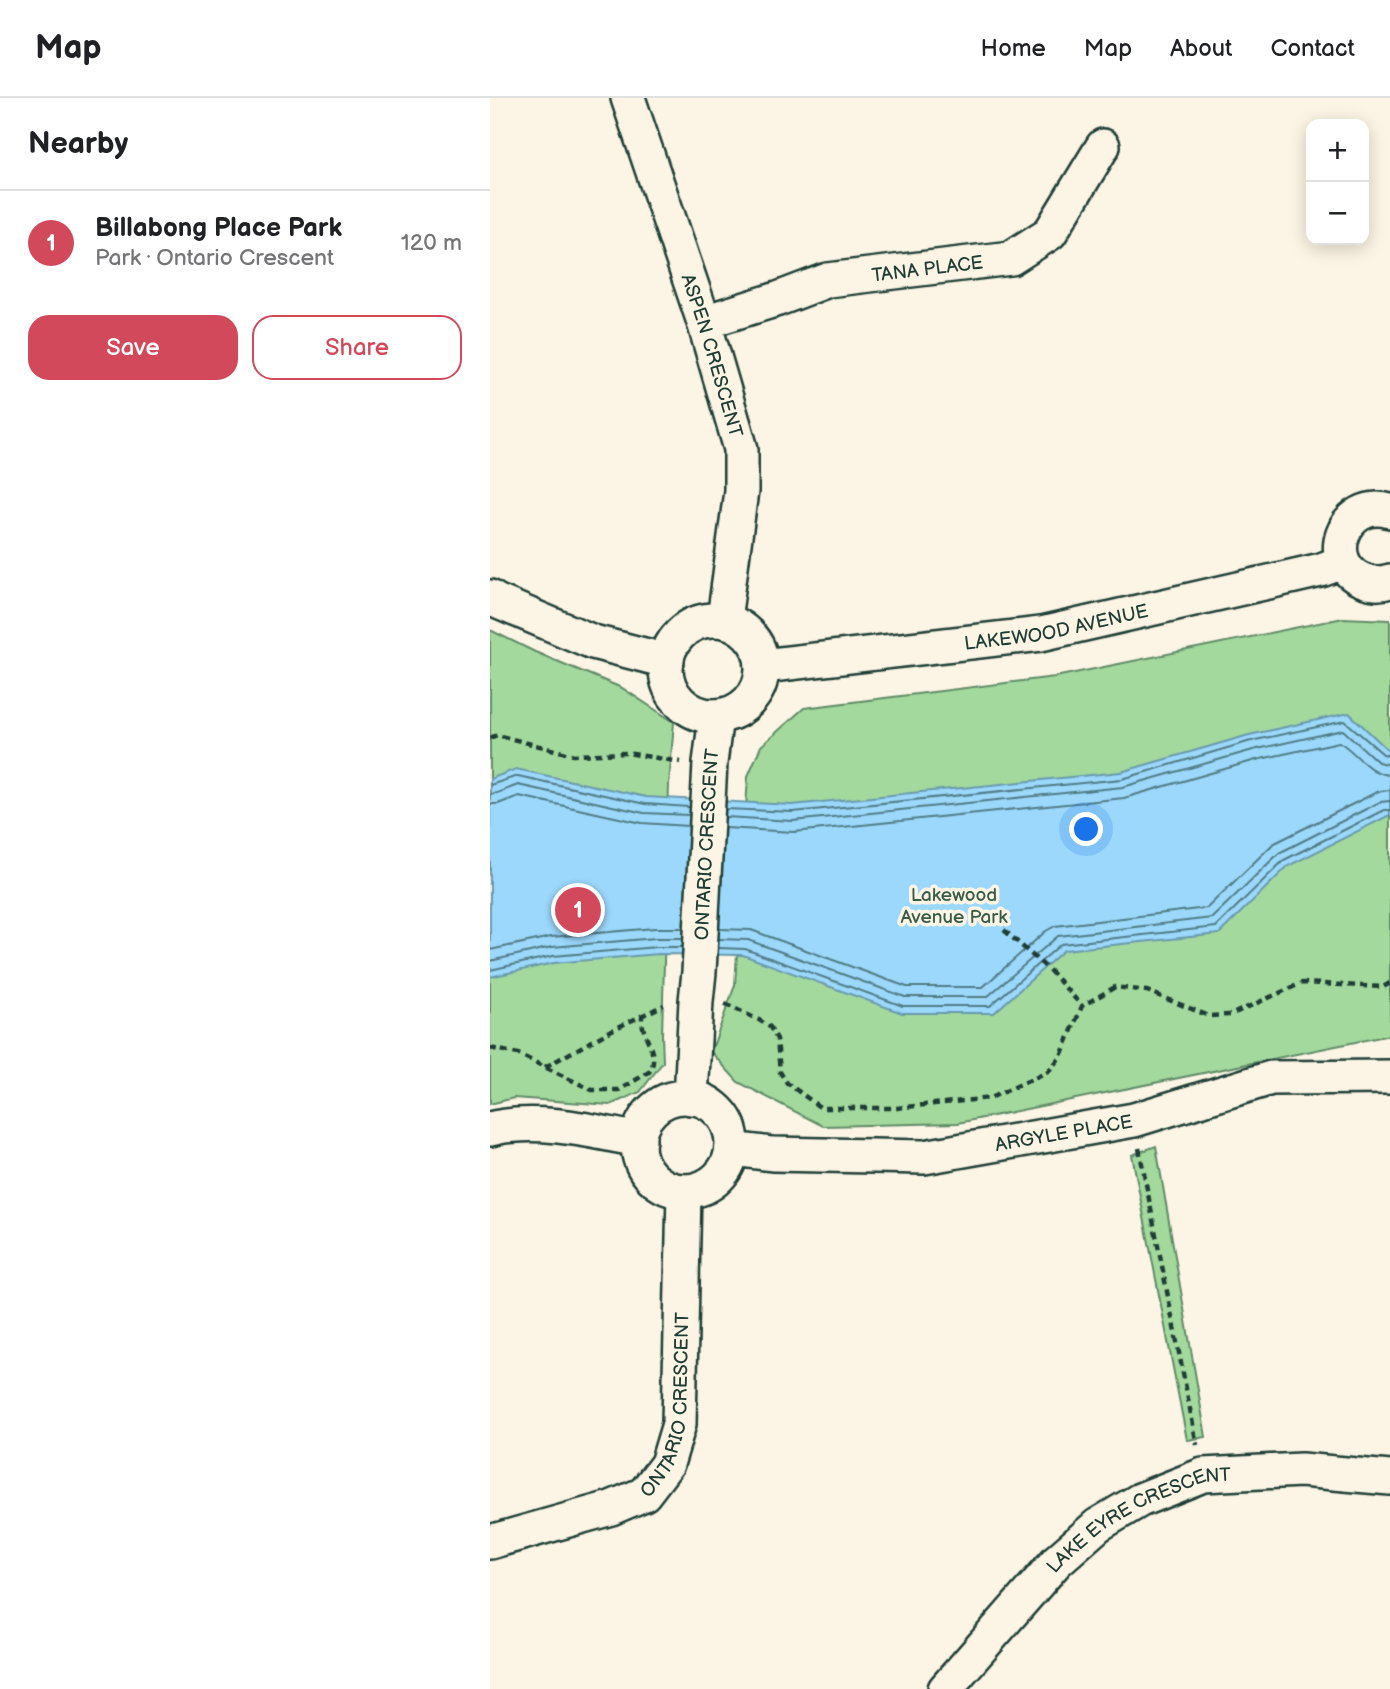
<!DOCTYPE html>
<html lang="en">
<head>
<meta charset="utf-8">
<style>
	:root { --surface:#fff; --page:#f2f2f2; --text:#202124; --muted:#757577; --line:#e0e0e0; --accent:#d1495b }
	body { margin:0; font-family:"Balsamiq Sans",sans-serif; background:var(--page); color:var(--text) }
	.controls { position:absolute; right:21px; top:21px; display:grid; overflow:hidden; border-radius:14px; box-shadow:0 4px 18px #0003 }
	.controls button { width:63px; height:63px; display:grid; place-items:center; padding:0; border:0; border-bottom:2px solid var(--line); background:var(--surface); color:var(--text); font:35px sans-serif }
	.you { position:absolute; left:597px; top:732px; width:24px; height:24px; margin:-18px; border:5px solid #fff; border-radius:50%; background:#1a73e8; box-shadow:0 0 0 10px #1a73e833 }
	.badge { display:grid; place-items:center; width:46px; height:46px; border-radius:50%; background:var(--accent); color:#fff; font-size:23px; font-weight:700 }
	.pin { position:absolute; translate:-50% -50%; border:4px solid #fff; box-shadow:0 2px 7px #0006 }
	.list { margin:0; padding:0; list-style:none }
	h2 { display:flex; justify-content:space-between; align-items:center; height:91px; margin:0; padding:0 28px; font-size:30px }
	h2 small { font-size:23px; font-weight:400; color:var(--muted) }
	.list li { display:grid; grid-template-columns:46px 1fr auto; gap:21px; align-items:center; box-sizing:border-box; height:105px; padding:0 28px; border-top:2px solid var(--line) }
	.list b { display:block; font-size:26px; white-space:nowrap }
	.list p { margin:0; font-size:23px; white-space:nowrap; color:var(--muted) }
	.list em { font-size:23px; font-style:normal; color:var(--muted) }
	.actions { display:flex; gap:14px; padding:21px 28px }
	.actions a { flex:1; padding:16px 0; border:2px solid var(--accent); border-radius:21px; text-align:center; font-size:24px; color:var(--accent) }
	.actions .main { background:var(--accent); color:#fff }
	.map { position:relative; flex:none; width:900px; height:1591px; overflow:hidden }
	header { display:flex; align-items:center; gap:42px; box-sizing:border-box; height:98px; padding:0 35px; background:var(--surface); border-bottom:2px solid var(--line) }
	header strong { font-size:33px }
	nav { display:flex; gap:38px; margin-inline-start:auto; font-size:24px }
	main { display:flex }
	aside { flex:1; background:var(--surface) }
	.map>svg:first-child { display:block }
	.green { fill:#a3d99d; stroke:#618b68; stroke-width:2 }
	.water { fill:#9bd8fc; stroke:#699aac; stroke-width:2 }
	.lines { fill:none; stroke-linecap:round; stroke-linejoin:round }
	.shore { stroke:#517b84; stroke-width:2 }
	.minor-casing { stroke:#1f3d34; stroke-width:38 }
	.path { stroke:#1f3d34; stroke-width:4.5; stroke-dasharray:7 5; stroke-linecap:butt }
	.minor { stroke:#fcf5e5; stroke-width:33 }
	.labels { text-anchor:middle; stroke-width:7; stroke-linejoin:round; paint-order:stroke }
	.street-label { font-size:19px; fill:#1f3d34; stroke:#fcf5e5 }
	.park-label { font-size:19px; fill:#395c49; stroke:#fcf5e5 }
</style>
</head>
<body>
<header>
<strong>Map</strong>
<nav><a>Home</a><a>Map</a><a>About</a><a>Contact</a></nav>
</header>
<main>
<aside>
<h2>Nearby<small></small></h2>
<ul class="list">
<li><span class="badge">1</span><div><b>Billabong Place Park</b><p>Park · Ontario Crescent</p></div><em>120 m</em></li>
</ul>
<div class="actions"><a class="main">Save</a><a>Share</a></div>
</aside>
<div class="map">
<svg width="900" height="1591" viewBox="0 0 900 1591">
	<rect width="100%" height="100%" fill="#fcf5e5"/>
	<filter id="ink" filterUnits="userSpaceOnUse"><feTurbulence type="fractalNoise" baseFrequency=".0143" numOctaves="2"/><feDisplacementMap in="SourceGraphic" scale="14" xChannelSelector="R" yChannelSelector="G"/><feConvolveMatrix kernelMatrix="1 2 1 2 8 2 1 2 1" color-interpolation-filters="sRGB"/></filter>
	<g filter="url(#ink)">
		<path class="green" d="M853,520L900,522V938H895L468,1025L333,1028L248,984L221,954L245,887L258,678L271,648L314,610L565,579Z
			M0,532L45,554L132,590L184,624L179,687L172,937L173,964L150,994L120,1007L24,1000L0,1006Z
			M666,1048L716,1339L697,1342L642,1057Z"/>
		<path class="water" d="M859,615L900,654V717L798,768L729,836L574,852L504,915H412L253,857L168,856L64,865L0,879V681L26,671L156,699L302,707L631,674L759,637Z"/>
		<g class="lines">
			<path class="shore" d="M0,687L28,678L155,706L199,709
				M0,696L7,695L28,687L154,715L199,717
				M0,706H8L29,698L152,725L198,728
				M236,711L303,714L632,681L761,643L855,623L893,656L900,658
				M236,719L303,723L633,689L763,652L853,632L888,664L900,667
				M235,730L304,734L634,700L766,662L849,644C867,654 877,676 900,677
				M230,831L261,832L417,889H493L556,833L565,828L717,810L783,746L887,694L900,692
				M229,841L258,842L415,899H497L568,838L722,820L789,755L890,704L900,703
				M229,850L255,851L413,908H500L571,846L726,829L794,762L894,712H900
				M0,852L61,839L165,830H193
				M0,863L62,849L166,840H192
				M0,872L63,858L167,849H192"/>
			<defs>
				<g id="minor">
					<path id="s1" d="M138,0L214,224L251,351V393L234,522"/>
					<path id="s2" d="M214,224L288,201L338,182L521,160L560,135L613,48"/>
					<path d="M900,413C854,399 830,465 873,482C882,486 891,486 900,483"/>
					<path d="M0,499L6,503L103,544L177,563"/>
					<circle cx="224" cy="570" r="48"/>
					<path id="s3" d="M273,568L551,536L831,472L853,464"/>
					<circle cx="195" cy="1046" r="47"/>
					<path id="s4" d="M201,1000L206,903L209,874L220,665L226,618"/>
					<path d="M0,1031C46,1019 103,1033 149,1042"/>
					<path id="s5" d="M242,1051L282,1056L434,1059L644,1022L781,980L900,979"/>
					<path id="s6" d="M0,1444L121,1410L154,1396L177,1366L189,1326L194,1093"/>
					<path id="s7" d="M455,1591L567,1463L608,1427L650,1402L713,1377L811,1372L900,1380"/>
				</g>
			</defs>
			<use href="#minor" class="minor-casing"/>
			<path class="path" d="M0,640L7,637L84,657L137,655L191,664
				M514,832L560,873L592,908
				M235,906L269,922L280,929L287,941L290,974L297,985L331,1010H407L500,1000L558,974L571,958L592,908L625,889L657,893L719,918L740,917L812,885L893,889L900,885
				M0,950L28,956L102,992H129L159,974C161,971 163,967 163,963C164,949 151,936 152,918
				M55,969L122,932L174,907
				M649,1050L707,1347"/>
			<use href="#minor" class="minor"/>
		</g>
	</g>
	<g class="labels">
		<g class="street-label">
			<text dy="7" stroke="none"><textPath href="#s2" startOffset="231">TANA PLACE</textPath></text>
			<text dy="7" stroke="none"><textPath href="#s1" startOffset="271">ASPEN CRESCENT</textPath></text>
			<text dy="7" stroke="none"><textPath href="#s3" startOffset="296">LAKEWOOD AVENUE</textPath></text>
			<text dy="7" stroke="none"><textPath href="#s4" startOffset="254">ONTARIO CRESCENT</textPath></text>
			<text dy="7" stroke="none"><textPath href="#s5" startOffset="334">ARGYLE PLACE</textPath></text>
			<text dy="7" stroke="none"><textPath href="#s6" startOffset="257">ONTARIO CRESCENT</textPath></text>
			<text dy="7" stroke="none"><textPath href="#s7" startOffset="264">LAKE EYRE CRESCENT</textPath></text>
		</g>
		<g class="park-label">
			<text x="464" y="803">Lakewood<tspan x="464" dy="22">Avenue Park</tspan></text>
		</g>
	</g>
</svg>
<div class="controls">
<button>+</button>
<button>−</button>
</div>
<div class="you"></div>
<div class="pin badge" style="left:88px;top:812px">1</div>
</div>
</main>
</body>
</html>
